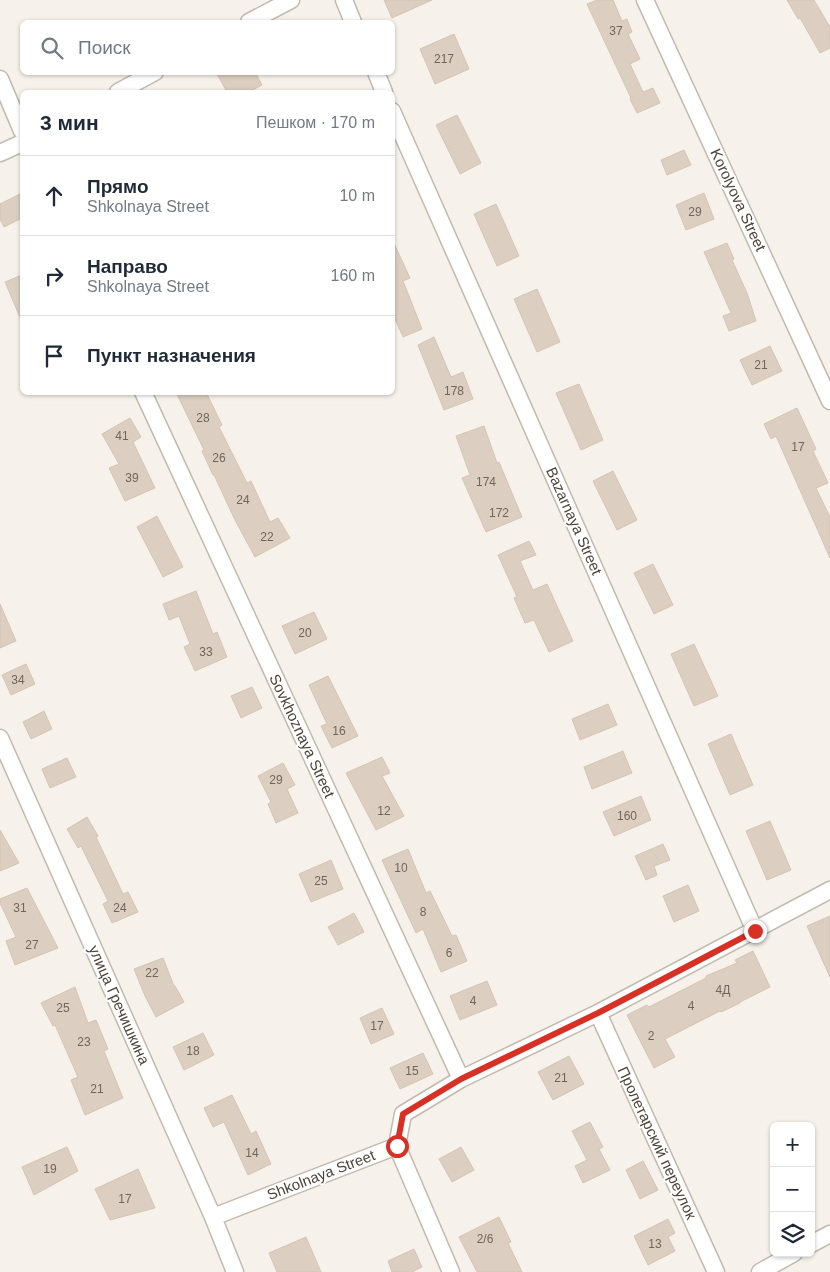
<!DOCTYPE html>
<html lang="ru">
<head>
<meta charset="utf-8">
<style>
	:root { --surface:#fff; --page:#f6f6f7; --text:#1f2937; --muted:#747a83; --line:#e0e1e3 }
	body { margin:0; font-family:Helvetica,sans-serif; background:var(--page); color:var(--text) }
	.controls { position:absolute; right:15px; bottom:15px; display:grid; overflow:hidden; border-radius:8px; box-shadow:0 1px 4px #0004 }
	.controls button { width:45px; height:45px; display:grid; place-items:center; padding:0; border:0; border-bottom:1px solid var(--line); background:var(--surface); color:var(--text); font:25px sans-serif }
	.stop { position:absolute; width:15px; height:15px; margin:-11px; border:4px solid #d93025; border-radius:50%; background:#fff }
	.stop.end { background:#d93025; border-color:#fff; box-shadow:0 1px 5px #0008 }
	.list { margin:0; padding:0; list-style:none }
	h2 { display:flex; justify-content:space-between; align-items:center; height:65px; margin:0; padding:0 20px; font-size:21px }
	h2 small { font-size:16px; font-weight:400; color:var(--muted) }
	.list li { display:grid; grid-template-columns:32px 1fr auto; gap:15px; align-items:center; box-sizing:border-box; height:80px; padding:0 20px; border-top:1px solid var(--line) }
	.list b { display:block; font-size:19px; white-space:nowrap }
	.list p { margin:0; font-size:16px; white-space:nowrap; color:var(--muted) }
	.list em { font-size:16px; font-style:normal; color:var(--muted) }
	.icon { flex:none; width:28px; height:28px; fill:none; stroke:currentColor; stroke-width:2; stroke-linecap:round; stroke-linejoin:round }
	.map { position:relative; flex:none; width:830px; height:1272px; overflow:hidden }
	.search { position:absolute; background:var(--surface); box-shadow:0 1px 4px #0004; left:20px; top:20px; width:375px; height:55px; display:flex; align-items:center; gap:12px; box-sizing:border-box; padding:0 18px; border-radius:8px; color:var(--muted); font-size:19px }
	.panel { position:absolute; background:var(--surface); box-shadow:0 1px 4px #0004; left:20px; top:90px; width:375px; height:305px; border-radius:8px }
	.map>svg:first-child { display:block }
	.building { fill:#dccfc2; stroke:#d5c4b1 }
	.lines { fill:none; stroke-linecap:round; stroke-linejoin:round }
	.minor-casing { stroke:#c3b9ac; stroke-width:19 }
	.minor { stroke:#fff; stroke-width:16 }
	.route { stroke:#d93025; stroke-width:6 }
	.labels { text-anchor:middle; stroke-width:4; stroke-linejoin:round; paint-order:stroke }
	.number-label { font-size:12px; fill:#70655a }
	.street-label { font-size:15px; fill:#4c4237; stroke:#fff }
</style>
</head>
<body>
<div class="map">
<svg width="830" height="1272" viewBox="0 0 830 1272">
	<rect width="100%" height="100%" fill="#f6f2eb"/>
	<path class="building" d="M384,0H432L392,18Z
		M597,0H613L622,21L627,19L632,32L628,34L640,59L630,64L643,92L653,88L660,103L637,113L630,99L631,98L587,4Z
		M787,0H814L830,27V48L820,53L800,18L798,19Z
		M454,34L469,69L435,84L420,49Z
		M216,72H255L262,85L249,92H227Z
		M457,115L481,163L460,174L436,125Z
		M684,150L691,165L667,175L661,160Z
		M22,193V218L4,227L0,219V204Z
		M704,193L714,219L686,230L676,205Z
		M496,204L519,256L497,266L474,214Z
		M392,239L410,278L403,281L422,329L403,337L392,312Z
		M727,243L734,259L732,260L747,293L756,321L729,331L723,316L731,313L704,252Z
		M22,275V322L5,282Z
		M537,289L560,342L537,352L514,299Z
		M434,337L451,377L463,372L473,399L444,410L418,345Z
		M770,346L782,371L752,385L740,360Z
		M579,384L603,440L581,450L556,393Z
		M176,392H206L222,425L219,427L247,483L251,481L270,522L278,518L290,538L255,557L235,520L214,475H213L202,451L204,450Z
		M797,408L816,449L813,451L828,483L816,488L830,517V558L776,436L771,439L764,424Z
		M130,418L141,437L133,442L155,488L125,501L109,468L119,464L102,434Z
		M484,426L497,463L499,462L522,517L486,532L462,478L470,475L456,436Z
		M613,471L637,520L617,530L593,481Z
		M157,516L183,567L163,577L137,527Z
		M529,541L536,555L520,561L533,590L547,584L573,641L549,652L534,620L525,623L514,598L517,597L498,555Z
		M653,564L673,605L654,614L634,573Z
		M196,591L213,634L217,632L227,657L195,671L184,647L190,644L179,616L169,620L163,604Z
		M0,604L16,641L0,648Z
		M314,612L327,639L295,654L282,626Z
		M694,644L718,696L694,706L671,654Z
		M26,664L35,684L11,695L2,675Z
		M328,676L358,736L332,748L321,726L327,724L309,685Z
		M252,687L262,708L241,718L231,696Z
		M608,704L617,725L580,740L572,719Z
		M44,711L52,729L31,739L23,722Z
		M731,734L753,785L730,795L708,744Z
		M623,751L632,773L592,789L584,767Z
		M382,757L390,773L382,776L404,816L376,830L346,773Z
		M67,758L76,777L50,788L42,769Z
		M283,763L295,785L287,789L298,813L276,823L268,804L271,802L258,776Z
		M641,796L651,820L614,836L603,812Z
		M87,817L98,836L96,837L123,894L128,892L138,912L112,923L103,904L108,901L81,846L78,848L67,829Z
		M770,821L791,870L767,880L746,831Z
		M0,830L19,863L0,871Z
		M663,844L670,860L654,866L657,875L646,880L635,856Z
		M408,849L426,893L430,891L452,936L456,935L467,961L441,972L423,929L416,933L382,860Z
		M331,860L343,889L311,902L299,874Z
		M688,885L699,911L674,922L663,896Z
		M27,888L58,948L15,965L6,941L16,937L0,903V899Z
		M354,913L364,932L338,945L328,927Z
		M830,916V977L807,926Z
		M753,951L770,987L740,1002V1003L721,1012L720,1011L665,1039L675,1057L654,1068L627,1015L647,1005L649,1007L706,978V976L737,963L735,960Z
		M163,958L174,986H175L184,1002L156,1017L145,996L134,969Z
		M487,981L497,1005L460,1020L450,996Z
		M75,987L88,1023L96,1020L108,1049L104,1051L123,1098L85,1115L71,1080L78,1077L55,1025L53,1026L41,1003Z
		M382,1008L394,1034L371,1044L360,1018Z
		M203,1033L214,1055L184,1070L173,1047Z
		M423,1053L433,1074L400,1089L390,1068Z
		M569,1056L584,1084L553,1100L538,1072Z
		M232,1095L251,1134L256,1131L271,1164L248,1175L224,1122L213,1127L204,1108Z
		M590,1122L603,1147L599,1149L610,1170L583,1183L575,1166L587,1160L572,1131Z
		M67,1147L78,1171L34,1195L22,1167Z
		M461,1147L474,1170L452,1182L439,1159Z
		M643,1161L658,1190L640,1199L626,1170Z
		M138,1169L155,1208L110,1220L95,1189Z
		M499,1217L511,1242L508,1243L522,1272H477L459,1237Z
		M668,1219L675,1233L668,1237L675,1251L648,1265L634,1236Z
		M306,1237L321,1272H277L269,1253Z
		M414,1249L422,1267L412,1272H392L388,1261Z"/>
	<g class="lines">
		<defs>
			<path id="minor" d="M344,0L353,22
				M645,0L830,401
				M249,22L291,0
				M376,72L384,92
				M0,79L22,131
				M118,92L155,72
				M392,111L755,931
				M0,153L22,143
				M143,392L461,1079
				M0,738L213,1217L235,1272
				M598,1013L716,1272
				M397,1146L451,1272
				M213,1217L397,1146L403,1114L461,1079L598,1013L830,890
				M811,1244L830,1234
				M760,1272L794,1253"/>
		</defs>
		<use href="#minor" class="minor-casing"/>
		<use href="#minor" class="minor"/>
	</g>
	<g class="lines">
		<path class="route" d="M397,1146L403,1114L461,1079L598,1013L755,931"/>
	</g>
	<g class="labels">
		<g class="number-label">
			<text x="616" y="35">37</text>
			<text x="444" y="63">217</text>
			<text x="695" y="216">29</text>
			<text x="761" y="369">21</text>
			<text x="454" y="395">178</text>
			<text x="203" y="422">28</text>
			<text x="122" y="440">41</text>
			<text x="798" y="451">17</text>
			<text x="219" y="462">26</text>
			<text x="132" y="482">39</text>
			<text x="486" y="486">174</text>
			<text x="243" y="504">24</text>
			<text x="499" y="517">172</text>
			<text x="267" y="541">22</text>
			<text x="305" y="637">20</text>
			<text x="206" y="656">33</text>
			<text x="18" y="684">34</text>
			<text x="339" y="735">16</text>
			<text x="276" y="784">29</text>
			<text x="384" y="815">12</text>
			<text x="627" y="820">160</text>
			<text x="401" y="872">10</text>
			<text x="321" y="885">25</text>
			<text x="20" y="912">31</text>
			<text x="120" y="912">24</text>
			<text x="423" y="916">8</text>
			<text x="32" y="949">27</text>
			<text x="449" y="957">6</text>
			<text x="152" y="977">22</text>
			<text x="723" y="994">4Д</text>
			<text x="473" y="1005">4</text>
			<text x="691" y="1010">4</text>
			<text x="63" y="1012">25</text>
			<text x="377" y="1030">17</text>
			<text x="651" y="1040">2</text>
			<text x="84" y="1046">23</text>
			<text x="193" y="1055">18</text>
			<text x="412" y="1075">15</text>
			<text x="561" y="1082">21</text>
			<text x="97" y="1093">21</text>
			<text x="252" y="1157">14</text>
			<text x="50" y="1173">19</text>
			<text x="125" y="1203">17</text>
			<text x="485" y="1243">2/6</text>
			<text x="655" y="1248">13</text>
		</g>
		<g class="street-label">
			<text transform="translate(738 200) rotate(65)" y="5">Korolyova Street</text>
			<text transform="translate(574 521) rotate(66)" y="5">Bazarnaya Street</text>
			<text transform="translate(302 736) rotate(65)" y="5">Sovkhoznaya Street</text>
			<text transform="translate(119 1005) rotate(66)" y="5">улица Гречишкина</text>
			<text transform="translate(657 1143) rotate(65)" y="5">Пролетарский переулок</text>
			<text transform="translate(321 1175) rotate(-21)" y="5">Shkolnaya Street</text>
		</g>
	</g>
</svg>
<div class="controls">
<button>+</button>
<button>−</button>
<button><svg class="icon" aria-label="layers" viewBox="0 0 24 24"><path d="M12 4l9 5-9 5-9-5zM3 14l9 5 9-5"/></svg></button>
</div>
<div class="stop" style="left:397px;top:1146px"></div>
<div class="stop end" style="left:755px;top:931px"></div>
<div class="search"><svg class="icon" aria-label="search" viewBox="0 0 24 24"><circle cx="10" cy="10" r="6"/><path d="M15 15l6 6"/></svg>Поиск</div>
<section class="panel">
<h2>3 мин<small>Пешком · 170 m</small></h2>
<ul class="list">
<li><svg class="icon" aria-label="ahead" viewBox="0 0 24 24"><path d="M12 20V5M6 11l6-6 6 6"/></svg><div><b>Прямо</b><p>Shkolnaya Street</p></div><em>10 m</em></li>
<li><svg class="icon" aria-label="right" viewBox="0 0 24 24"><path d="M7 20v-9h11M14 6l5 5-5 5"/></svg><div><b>Направо</b><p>Shkolnaya Street</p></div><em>160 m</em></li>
<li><svg class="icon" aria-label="arrive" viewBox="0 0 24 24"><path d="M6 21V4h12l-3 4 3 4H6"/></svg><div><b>Пункт назначения</b></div></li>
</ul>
</section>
</div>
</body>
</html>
